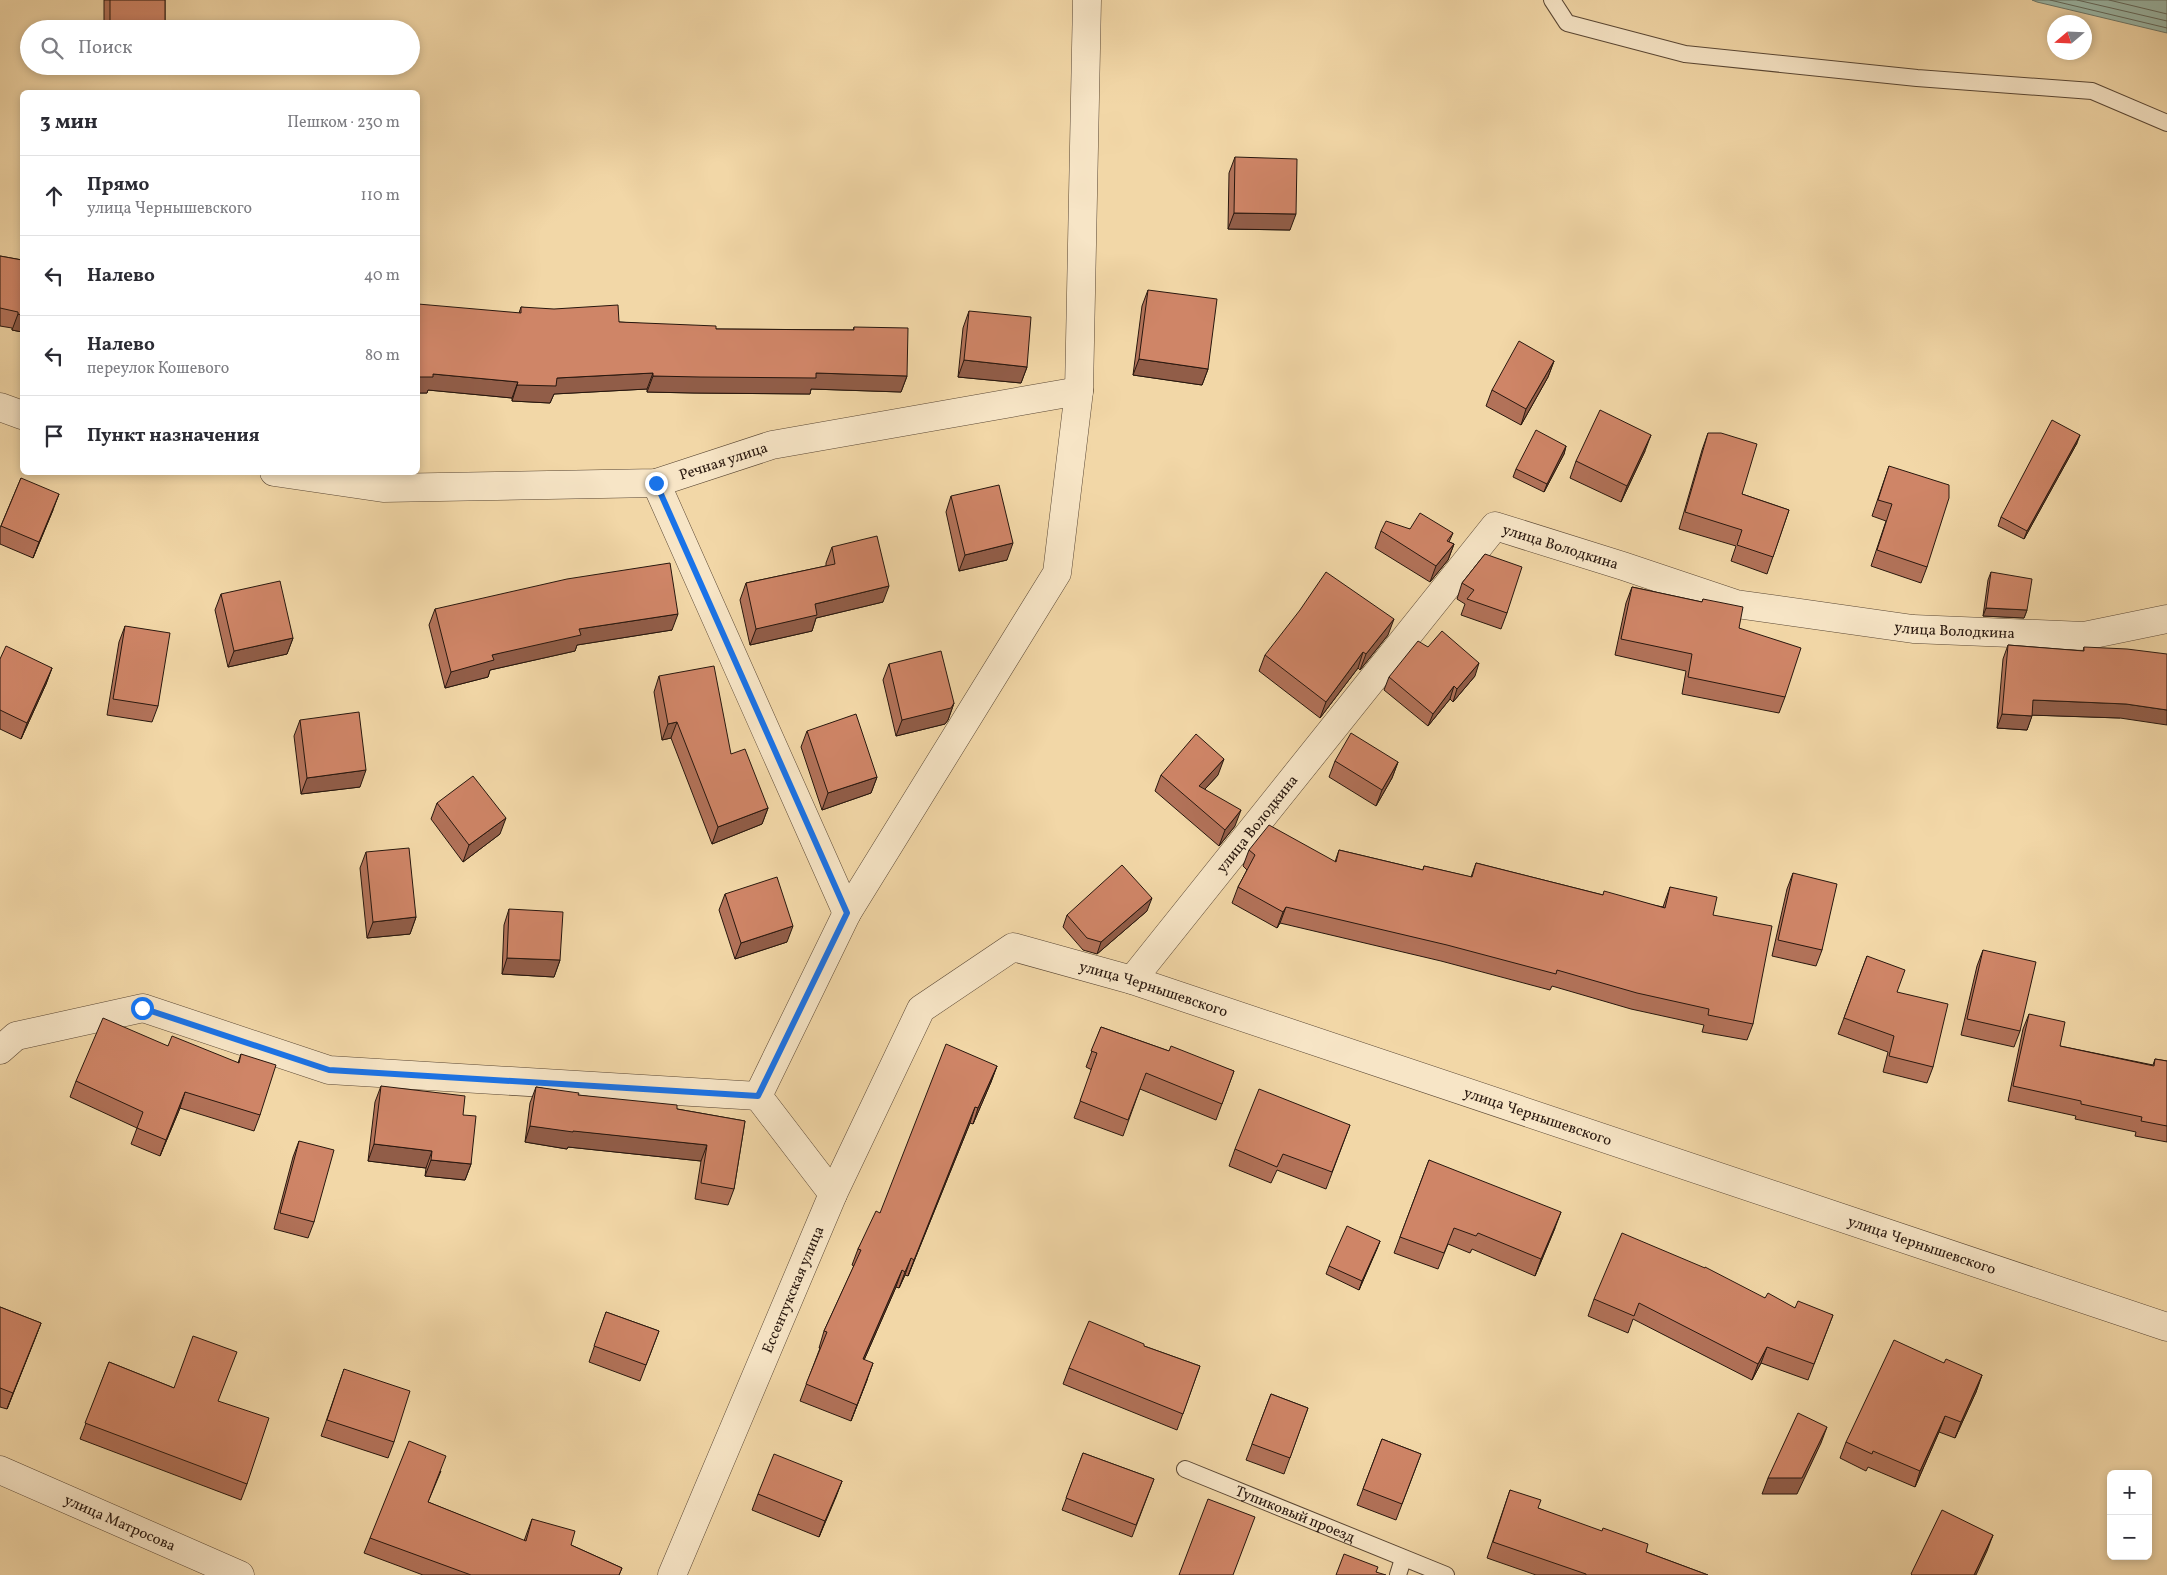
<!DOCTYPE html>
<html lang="ru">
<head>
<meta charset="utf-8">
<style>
	:root { --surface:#fff; --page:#f7f7f7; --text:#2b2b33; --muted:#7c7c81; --line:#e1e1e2 }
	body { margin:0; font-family:Vollkorn,serif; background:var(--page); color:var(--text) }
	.controls { position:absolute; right:15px; bottom:15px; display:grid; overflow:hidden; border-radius:8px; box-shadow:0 2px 8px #0003 }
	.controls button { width:45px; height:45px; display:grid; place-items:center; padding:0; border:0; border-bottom:1px solid var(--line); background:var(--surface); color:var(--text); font:25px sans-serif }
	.compass { position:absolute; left:2047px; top:15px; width:45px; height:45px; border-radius:50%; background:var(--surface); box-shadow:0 2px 8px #0003; rotate:251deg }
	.stop { position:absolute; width:15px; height:15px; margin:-11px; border:4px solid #1a73e8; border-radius:50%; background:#fff }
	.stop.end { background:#1a73e8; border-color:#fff; box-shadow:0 1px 5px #0008 }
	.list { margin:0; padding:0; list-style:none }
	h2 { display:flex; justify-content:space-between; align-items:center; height:65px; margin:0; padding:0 20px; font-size:21px }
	h2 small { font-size:16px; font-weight:400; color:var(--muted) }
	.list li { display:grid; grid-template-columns:32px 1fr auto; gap:15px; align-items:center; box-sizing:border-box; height:80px; padding:0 20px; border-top:1px solid var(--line) }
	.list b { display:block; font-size:19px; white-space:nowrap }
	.list p { margin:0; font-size:16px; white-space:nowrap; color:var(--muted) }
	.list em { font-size:16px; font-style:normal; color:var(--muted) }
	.icon { flex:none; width:28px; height:28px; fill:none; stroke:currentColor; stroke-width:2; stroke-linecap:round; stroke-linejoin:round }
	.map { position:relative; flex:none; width:2167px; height:1575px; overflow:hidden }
	.search { position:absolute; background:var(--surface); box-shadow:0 2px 8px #0003; left:20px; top:20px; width:400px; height:55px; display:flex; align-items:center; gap:12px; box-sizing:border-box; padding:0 18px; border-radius:28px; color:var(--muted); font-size:19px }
	.panel { position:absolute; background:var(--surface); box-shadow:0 2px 8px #0003; left:20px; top:90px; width:400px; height:385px; border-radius:8px }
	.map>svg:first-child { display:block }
	.water { fill:#9bb9a9; stroke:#6d786b }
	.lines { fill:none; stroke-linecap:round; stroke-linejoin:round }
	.shore { stroke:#62685c; stroke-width:1 }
	.lane-casing { stroke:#5a4734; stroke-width:18 }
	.street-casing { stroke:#5a4734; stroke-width:29 }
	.lane { stroke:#f7e5c6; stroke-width:16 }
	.street { stroke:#f7e5c6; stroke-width:28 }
	.wall { fill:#b27259; stroke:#28170e }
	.shaded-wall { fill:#915d48; stroke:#28170e }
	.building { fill:#cf8567; stroke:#28170e }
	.route { stroke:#1a73e8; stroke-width:6 }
	.labels { text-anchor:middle; stroke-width:5; stroke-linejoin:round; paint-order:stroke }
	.street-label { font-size:15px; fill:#28170e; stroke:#f7e5c6 }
</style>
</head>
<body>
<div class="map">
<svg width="2167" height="1575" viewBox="0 0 2167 1575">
	<rect width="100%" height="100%" fill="#f2d7a7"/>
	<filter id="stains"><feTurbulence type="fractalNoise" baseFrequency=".004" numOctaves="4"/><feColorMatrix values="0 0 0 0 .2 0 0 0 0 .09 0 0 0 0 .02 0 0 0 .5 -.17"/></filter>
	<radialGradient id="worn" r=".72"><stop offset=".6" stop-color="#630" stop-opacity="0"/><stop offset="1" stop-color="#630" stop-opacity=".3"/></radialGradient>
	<path class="water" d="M2032,0H2167V33L2037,2Z"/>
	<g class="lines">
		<path class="shore" d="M2050,0L2167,28
			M2077,0L2167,21
			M2109,0L2167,14"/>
		<defs>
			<g id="lane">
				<path d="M1552,0L1567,23L1685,54L1917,78L2092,91L2167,123"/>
				<path id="s1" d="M1185,1469L1446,1575"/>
				<path d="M1398,1575L1403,1559"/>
			</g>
			<g id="street">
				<path d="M0,407L22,415"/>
				<path id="s2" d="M274,472L383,488L656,483L772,445L1079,391"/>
				<path d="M656,483L847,913"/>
				<path id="s3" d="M1132,980L1495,526L1623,566L1736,604L1913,629L2084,636L2167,619"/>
				<path d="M0,1050L16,1036L143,1008L329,1070L758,1096"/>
				<path d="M833,1194L758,1096L847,913L1057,573L1079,391L1087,0"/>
				<path id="s4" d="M0,1470L240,1575"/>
				<path id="s5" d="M672,1575L833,1194L921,1009L1013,947L1132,980L2167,1327"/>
			</g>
		</defs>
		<use href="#lane" class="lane-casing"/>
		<use href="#street" class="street-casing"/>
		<use href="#lane" class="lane"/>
		<use href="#street" class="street"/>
	</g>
	<path class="wall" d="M104,0H165V22L162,29H104Z
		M1235,157L1290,230L1228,229L1229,173Z
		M0,256L22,260V258V332L12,330V328L0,326Z
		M1148,290L1208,369L1202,385L1133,375L1142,306Z
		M521,307L619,322L716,329L853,330L854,327L907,376L901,392L811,389L810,394L694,393L647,392V389L554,394L550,403L512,401V398L428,390L427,393H418L519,313Z
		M969,311L1027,367L1021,383L958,377L963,328Z
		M1554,361L1548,377L1521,425L1486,406L1492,390Z
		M1708,433L1742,494L1789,510L1767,574L1731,561L1736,546L1679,529L1702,450Z
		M2077,443L2024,539L1998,526L2001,517Z
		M1566,446L1564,454L1544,492L1513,477L1516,469Z
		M1645,451L1621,502L1570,478L1576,461Z
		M1889,466L1927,567L1921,583L1871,566L1886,521L1872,516Z
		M21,478L53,510L33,558L0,544V528Z
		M951,496L1007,560L959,571L946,512Z
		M1410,529L1453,533L1449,542L1454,544L1448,560L1430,582L1375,548L1381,531Z
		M832,547L883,602L816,618L812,631L750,645L740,600L746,583L826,566V563Z
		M1485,554L1507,613L1501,629L1461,615L1465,604L1457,599L1462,583Z
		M1991,572L2027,610L2024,618L1983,616L1988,580Z
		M1632,587L1702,602L1703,599L1739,628L1785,697L1779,713L1682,694L1686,671L1615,655L1626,603Z
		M221,594L293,638L287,654L228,667L215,610Z
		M435,609L672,630L577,645L575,651L490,670L488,677L445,688L429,625Z
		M125,626L158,706L152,722L107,715L119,642Z
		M1388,635L1360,670L1358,668L1320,718L1259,671L1265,655Z
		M2008,645L2083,651L2084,647L2120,718L2032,715L2027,730L1997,728L2003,659Z
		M1428,647L1475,676L1453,702L1450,699L1428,726L1384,690L1389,677Z
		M0,659L52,668L46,684L21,739L0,729Z
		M889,664L954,703L948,720L945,724L896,736L883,680Z
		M659,676L731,754L768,808L762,824L712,844L671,738L662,740L654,692Z
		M300,720L360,787L301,794L294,736Z
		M807,731L877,777L871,793L822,810L801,747Z
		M1335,761L1398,762L1392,778L1376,806L1329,777Z
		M1161,775H1218L1205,789L1235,826L1219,846L1155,791Z
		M437,803L500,834L463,862L431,819Z
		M1249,850L1335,862L1339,850L1423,870L1424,866L1471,877L1476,863L1603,895L1663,907L1670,887L1713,915L1753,1024L1747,1040L1702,1032L1704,1025L1631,1009L1552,986L1550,990L1441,961L1280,923L1277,928L1232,903L1238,887L1247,870L1243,866Z
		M366,852L416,917L410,934L367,938L360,868Z
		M1793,873L1822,950L1816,966L1772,956L1787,889Z
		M725,894L787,942L735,959L719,910Z
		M509,909L560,960L554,977L502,974L504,925Z
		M1147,911L1097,954L1083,950L1063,927L1067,915Z
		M1983,950L2020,1031L2014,1047L1961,1035L1977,966Z
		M1867,956L1897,992L1933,1067L1927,1083L1883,1072L1888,1052L1838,1034Z
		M2029,1014L2060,1046L2153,1065L2155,1059L2167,1061V1142L2135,1136L2136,1132L2075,1119L2076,1116L2008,1101L2023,1029Z
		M1101,1027L1169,1051L1234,1071L1216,1120L1140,1089L1123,1136L1074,1118L1092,1070L1086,1067Z
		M168,1046L238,1063L241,1054L260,1115L254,1131L180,1108L160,1156L131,1144L137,1128L70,1097L76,1081Z
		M997,1066L991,1082L973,1124L970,1123L908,1276L905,1275L899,1288L896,1287L864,1360L867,1380L851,1421L800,1401L820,1348H819L824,1331L854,1266L852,1265L858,1249L880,1213Z
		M381,1086L463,1115L471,1164L465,1180L425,1176L426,1168L368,1161L375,1102Z
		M536,1087L578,1095L677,1109L745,1121L734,1189L728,1205L695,1199L701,1161L568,1147L567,1149L525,1142L530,1103Z
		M1350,1125L1326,1189L1277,1170L1271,1183L1229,1166L1235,1149Z
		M299,1141L314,1222L308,1238L274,1229L293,1157Z
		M1429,1160L1555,1228L1535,1276L1472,1249L1470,1253L1448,1244L1438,1269L1394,1253Z
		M1380,1241L1359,1290L1326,1274L1329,1266Z
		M1765,1298L1795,1308L1833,1315L1808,1380L1761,1363L1752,1380L1633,1319L1628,1333L1588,1316L1594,1299Z
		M0,1307L41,1323L7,1409L0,1407Z
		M606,1312L659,1331L640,1381L589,1362Z
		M1144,1346L1200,1366L1177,1430L1063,1384L1069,1368Z
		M109,1362L174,1388L218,1401L247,1484L241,1500L80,1439Z
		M1944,1363L1982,1375L1976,1392L1955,1438L1939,1432L1915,1487L1868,1467L1866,1471L1840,1458L1846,1442Z
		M344,1369L394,1442L388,1458L321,1436Z
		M1271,1394L1308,1408L1284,1474L1246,1460Z
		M1382,1439L1421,1454L1396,1520L1357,1505Z
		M1083,1453L1154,1479L1132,1537L1062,1510Z
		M441,1471L428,1502L524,1541L532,1519L571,1545L622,1568L619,1575H423L364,1553L370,1538Z
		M842,1481L819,1537L752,1510L758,1494Z
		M1510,1490L1538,1508L1646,1552L1708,1575H1536L1487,1558Z"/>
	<path class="shaded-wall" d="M110,21L165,22L162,29H107Z
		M1234,213L1296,214L1290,230L1228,229Z
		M18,314L22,315V332L12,330Z
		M1139,359L1208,369L1202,385L1133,375Z
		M964,360L1027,367L1021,383L958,377Z
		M1554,361L1548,377L1521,425L1526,409Z
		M653,373L647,389L554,394L550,403L512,401L517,385L557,378Z
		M816,373L907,376L901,392L811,389L810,394L694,393L647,392L653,376Z
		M433,374L518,382L512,398L428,390L427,393H418V377Z
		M1651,435L1645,451L1621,502L1627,486Z
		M2080,435L2077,443L2024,539L2027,531Z
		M1566,446L1564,454L1544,492L1547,484Z
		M59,494L53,510L33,558L39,542Z
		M1013,543L1007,560L959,571L965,555Z
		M1454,544L1448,560L1430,582L1436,566Z
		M889,586L883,602L816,618L812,631L750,645L756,629L815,604Z
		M1986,608L2027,610L2024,618L1983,616Z
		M678,614L672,630L577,645L575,651L490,670L488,677L445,688L451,672L492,655L579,629Z
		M1394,619L1388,635L1360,670L1366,654Z
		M293,638L287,654L228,667L234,651Z
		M1363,652L1358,668L1320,718L1326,702Z
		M1479,663L1475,676L1453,702L1457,689Z
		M52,668L46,684L21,739L27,723Z
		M1454,686L1450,699L1428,726L1433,714Z
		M2033,700L2126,704L2167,710V725L2120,718L2028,715Z
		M954,703L948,720L945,724L896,736L902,720Z
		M2002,714L2032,716L2027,730L1997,728Z
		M677,722L671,738L662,740L668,724Z
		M1224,759L1218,775L1193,802L1199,786Z
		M1398,762L1392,778L1376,806L1382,790Z
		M366,770L360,787L301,794L307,778Z
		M877,777L871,793L822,810L828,793Z
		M768,808L762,824L712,844L718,827Z
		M1241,810L1235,826L1219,846L1225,830Z
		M506,818L500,834L463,862L469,845Z
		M1152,898L1147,911L1097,954L1101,942Z
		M1286,907L1280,923L1277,928L1283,912Z
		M416,917L410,934L367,938L373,922Z
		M793,926L787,942L735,959L741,943Z
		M507,958L560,960L554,977L502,974Z
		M997,1066L991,1082L973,1124L978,1108Z
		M185,1092L180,1108L160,1156L166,1140Z
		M975,1107L970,1123L908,1276L914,1260Z
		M530,1126L707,1145L701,1161L568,1147L567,1149L525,1142Z
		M374,1144L432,1151L426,1168L368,1161Z
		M431,1160L471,1164L465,1180L425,1176Z
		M1561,1212L1555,1228L1535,1276L1541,1259Z
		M1380,1241L1377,1249L1359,1290L1362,1281Z
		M911,1258L905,1275L899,1288L905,1272Z
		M902,1270L896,1287L857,1376L863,1359Z
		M41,1323L35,1339L7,1409L13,1393Z
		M1767,1347L1761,1363L1752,1380L1758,1364Z
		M873,1363L867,1380L851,1421L857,1405Z
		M1982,1375L1976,1392L1955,1438L1961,1422Z
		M1945,1416L1939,1432L1915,1487L1920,1471Z
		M1827,1427L1821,1443L1797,1494H1762L1768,1478Z
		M842,1481L836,1497L819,1537L825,1521Z
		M1993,1535L1987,1551L1976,1575H1974Z"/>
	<path class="building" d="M110,0H165V22L110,21Z
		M1235,157L1297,159L1296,214L1234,213Z
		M0,256L22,260V315L18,314V312L0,308Z
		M1148,290L1217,299L1208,369L1139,359Z
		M418,304L521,313V307L554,309L618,305L619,322L716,326V329L854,330V327L908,328L907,376L816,373V378L700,377L653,376V373L557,378L556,386L517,385L518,382L433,374V377H418Z
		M969,311L1031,317L1027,367L964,360Z
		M1519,341L1554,361L1526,409L1492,390Z
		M1600,410L1651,435L1627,486L1576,461Z
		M2052,420L2080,435L2027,531L2001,517Z
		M1536,430L1566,446L1547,484L1516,469Z
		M1708,433H1721L1757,444L1742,494L1789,510L1773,557L1737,545L1742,530L1685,512Z
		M1889,466L1949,485V498L1927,567L1877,550L1892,504L1878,500Z
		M21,478L59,494L39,542L1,526Z
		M999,485L1013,543L965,555L951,496Z
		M1420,513L1453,533L1447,541L1454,544L1436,566L1381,531L1386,521L1410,529Z
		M877,536L889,586L815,604L817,615L756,629L746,583L835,564L832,547Z
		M1485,554L1522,567L1507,613L1467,599L1474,590L1462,583Z
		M670,563L678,614L579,629L581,635L492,655L494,660L451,672L435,609L567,579Z
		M1326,572L1394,619L1366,654L1363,652L1326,702L1265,655L1300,610Z
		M1991,572L2032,579L2027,610L1986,608Z
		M280,581L293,638L234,651L221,594Z
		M1632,587L1702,602L1703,599L1743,607L1739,628L1801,648L1785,697L1688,677L1692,654L1621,639Z
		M125,626L170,633L158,706L113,699Z
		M1442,631L1479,663L1457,689L1454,686L1433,714L1389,677L1418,641L1428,647Z
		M2008,645L2084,651V647L2127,649L2167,654V710L2126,704L2033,700L2032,716L2002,714Z
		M6,646L52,668L27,723L0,710V659Z
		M941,651L954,703L951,708L902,720L889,664Z
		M714,666L731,754L745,749L768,808L718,827L677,722L668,724L659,676Z
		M359,712L366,770L307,778L300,720Z
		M856,714L877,777L828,793L807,731Z
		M1351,733L1398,762L1382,790L1335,761Z
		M1196,734L1224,759L1199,786L1241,810L1225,830L1161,775Z
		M473,776L506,818L469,845L437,803Z
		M1269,825L1336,862L1339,850L1423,870L1424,866L1472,877L1476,863L1603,895L1604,891L1665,908L1670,887L1717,897L1713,915L1772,926L1753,1024L1708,1015L1709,1009L1637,993L1557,970L1556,974L1447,945L1286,907L1283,912L1238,887L1255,855L1249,850Z
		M409,848L416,917L373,922L366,852Z
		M1122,865L1152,898L1101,942L1087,938L1067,915Z
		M1793,873L1837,884L1822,950L1778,940Z
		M777,877L793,926L741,943L725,894Z
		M509,909L563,912L560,960L507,958Z
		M1983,950L2036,962L2020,1031L1967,1019Z
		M1867,956L1905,970L1897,992L1948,1004L1933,1067L1889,1056L1894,1036L1844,1018Z
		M2029,1014L2065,1022L2060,1046L2154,1066L2155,1059L2167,1061V1126L2141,1121L2142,1117L2081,1104V1101L2013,1086Z
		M103,1018L168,1046L172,1036L239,1063L241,1054L276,1065L260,1115L185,1092L166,1140L137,1128L143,1112L76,1081Z
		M1101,1027L1169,1051L1171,1046L1234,1071L1222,1104L1146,1073L1128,1120L1080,1101L1097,1053L1091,1051Z
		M946,1044L997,1066L978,1108L975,1107L914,1260L911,1258L905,1272L902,1270L863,1359L873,1363L857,1405L806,1384L827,1332L824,1331L861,1250L858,1249L876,1211L880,1213Z
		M381,1086L465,1096L463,1115L476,1116L471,1164L431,1160L432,1151L374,1144Z
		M536,1087L579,1093L578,1095L677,1105V1109L745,1121L734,1189L701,1183L707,1145L573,1131V1132L530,1126Z
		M1259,1089L1350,1125L1332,1172L1283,1154L1277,1167L1235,1149Z
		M299,1141L334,1150L314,1222L280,1213Z
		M1429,1160L1561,1212L1541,1259L1478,1233L1476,1236L1454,1228L1444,1253L1400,1237Z
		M1347,1226L1380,1241L1362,1281L1329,1266Z
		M1622,1233L1705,1268V1267L1765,1298L1768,1293L1795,1308L1798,1301L1833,1315L1814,1364L1767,1347L1758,1364L1639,1303L1634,1316L1594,1299Z
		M0,1307L41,1323L13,1393L0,1388Z
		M606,1312L659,1331L646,1365L594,1346Z
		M1089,1321L1144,1344V1346L1200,1366L1183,1414L1069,1368Z
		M193,1336L237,1352L218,1401L269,1418L247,1484L85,1423L109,1362L174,1388Z
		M1894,1340L1944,1363L1946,1359L1982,1375L1961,1422L1945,1416L1920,1471L1873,1451L1872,1454L1846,1442Z
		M344,1369L410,1391L394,1442L327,1420Z
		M1271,1394L1308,1408L1290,1458L1252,1444Z
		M1798,1413L1827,1427L1802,1478H1768Z
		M1382,1439L1421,1454L1402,1504L1363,1489Z
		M409,1441L446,1456L428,1502L526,1541L532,1519L575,1531L571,1545L622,1568L619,1575H471L370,1538Z
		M1083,1453L1154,1479L1136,1525L1066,1498Z
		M774,1454L842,1481L825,1521L758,1494Z
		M1510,1490L1541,1500L1538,1508L1602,1531L1603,1528L1648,1544L1646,1552L1708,1575H1586V1574L1493,1542Z
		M1208,1499L1255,1517L1233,1575H1179Z
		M1942,1510L1993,1535L1974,1575H1912L1911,1574Z
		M1344,1554L1378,1567L1376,1572L1386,1575H1336Z"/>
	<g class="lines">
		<path class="route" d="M142,1008L329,1070L758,1096L847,913L656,483"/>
	</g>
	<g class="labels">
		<g class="street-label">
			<text dy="5" stroke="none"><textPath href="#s2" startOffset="454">Речная улица</textPath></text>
			<text dy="5" stroke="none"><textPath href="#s3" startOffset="650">улица Володкина</textPath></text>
			<text dy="5" stroke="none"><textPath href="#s3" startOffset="1055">улица Володкина</textPath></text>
			<text dy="5" stroke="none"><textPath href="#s3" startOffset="200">улица Володкина</textPath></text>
			<text dy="5" stroke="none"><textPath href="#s5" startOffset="876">улица Чернышевского</textPath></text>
			<text dy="5" stroke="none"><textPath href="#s5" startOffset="1281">улица Чернышевского</textPath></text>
			<text dy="5" stroke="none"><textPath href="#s5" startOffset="1686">улица Чернышевского</textPath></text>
			<text dy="5" stroke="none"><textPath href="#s5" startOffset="310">Ессентукская улица</textPath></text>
			<text dy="5" stroke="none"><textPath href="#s1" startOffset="119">Тупиковый проезд</textPath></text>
			<text dy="5" stroke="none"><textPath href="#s4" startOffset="131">улица Матросова</textPath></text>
		</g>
	</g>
	<rect width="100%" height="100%" filter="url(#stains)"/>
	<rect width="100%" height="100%" fill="url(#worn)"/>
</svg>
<div class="controls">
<button>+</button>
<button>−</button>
</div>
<svg class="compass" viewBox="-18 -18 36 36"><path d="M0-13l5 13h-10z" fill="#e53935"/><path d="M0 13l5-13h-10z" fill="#7c7c81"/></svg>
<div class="stop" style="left:142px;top:1008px"></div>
<div class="stop end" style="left:656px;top:483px"></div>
<div class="search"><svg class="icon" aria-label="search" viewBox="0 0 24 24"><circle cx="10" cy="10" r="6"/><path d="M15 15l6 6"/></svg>Поиск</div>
<section class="panel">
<h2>3 мин<small>Пешком · 230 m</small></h2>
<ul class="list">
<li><svg class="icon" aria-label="ahead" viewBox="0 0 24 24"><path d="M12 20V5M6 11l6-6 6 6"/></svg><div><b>Прямо</b><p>улица Чернышевского</p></div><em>110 m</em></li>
<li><svg class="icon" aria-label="left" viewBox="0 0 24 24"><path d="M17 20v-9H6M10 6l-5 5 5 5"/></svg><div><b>Налево</b></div><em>40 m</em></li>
<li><svg class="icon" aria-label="left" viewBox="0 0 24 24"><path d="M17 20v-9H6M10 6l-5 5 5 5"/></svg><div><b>Налево</b><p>переулок Кошевого</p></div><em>80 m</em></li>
<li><svg class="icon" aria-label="arrive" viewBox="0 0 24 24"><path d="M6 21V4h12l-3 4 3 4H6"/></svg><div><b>Пункт назначения</b></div></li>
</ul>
</section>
</div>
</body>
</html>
